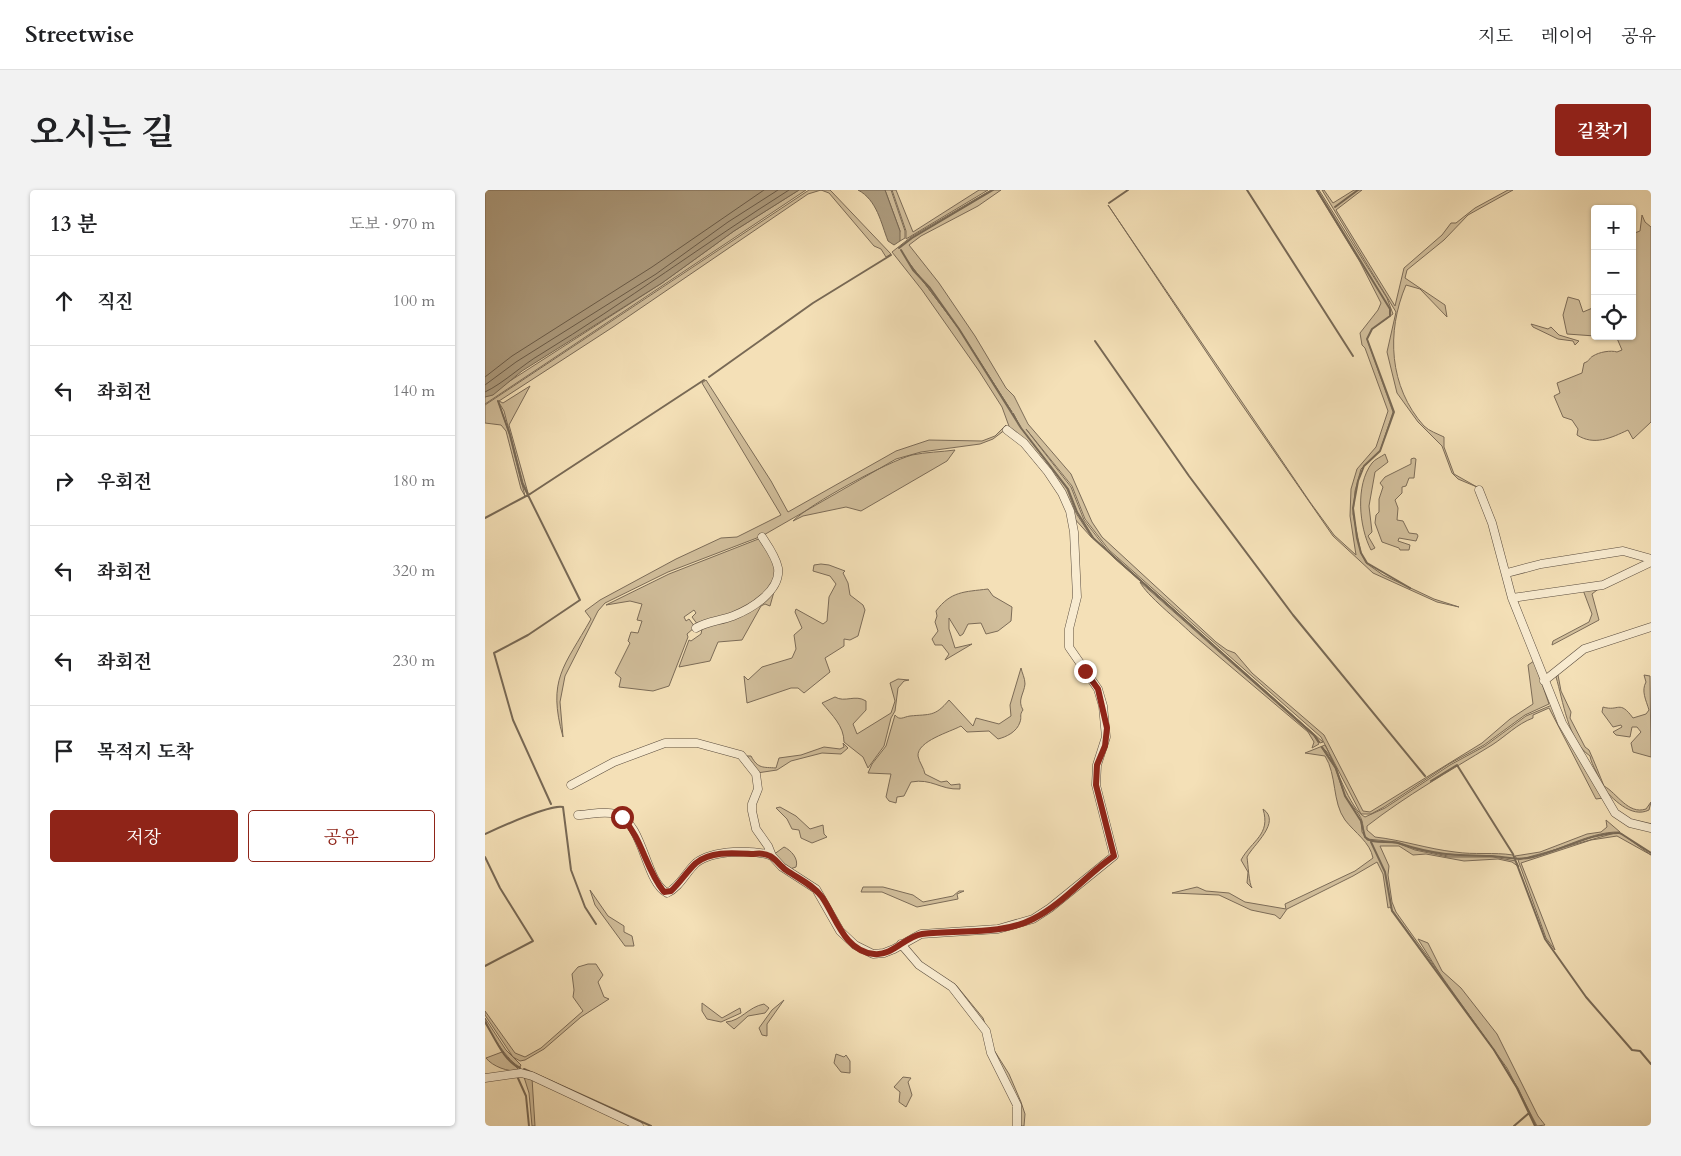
<!DOCTYPE html>
<html lang="ko">
<head>
<meta charset="utf-8">
<style>
	:root { --surface:#fff; --page:#f2f2f2; --text:#202124; --muted:#757577; --line:#e0e0e0; --accent:#8f2418 }
	body { margin:0; font-family:Cardo,"Noto Serif KR",serif; background:var(--page); color:var(--text) }
	.controls { position:absolute; right:15px; top:15px; display:grid; overflow:hidden; border-radius:5px; box-shadow:0 1px 4px #0004 }
	.controls button { width:45px; height:45px; display:grid; place-items:center; padding:0; border:0; border-bottom:1px solid var(--line); background:var(--surface); color:var(--text); font:25px sans-serif }
	.stop { position:absolute; width:15px; height:15px; margin:-11px; border:4px solid #8f2418; border-radius:50%; background:#fff }
	.stop.end { background:#8f2418; border-color:#fff; box-shadow:0 1px 5px #0008 }
	.list { margin:0; padding:0; list-style:none }
	h2 { display:flex; justify-content:space-between; align-items:center; height:65px; margin:0; padding:0 20px; font-size:21px }
	h2 small { font-size:16px; font-weight:400; color:var(--muted) }
	.list li { display:grid; grid-template-columns:32px 1fr auto; gap:15px; align-items:center; box-sizing:border-box; height:90px; padding:0 20px; border-top:1px solid var(--line) }
	.list b { display:block; font-size:19px; white-space:nowrap }
	.list em { font-size:16px; font-style:normal; color:var(--muted) }
	.actions { display:flex; gap:10px; padding:15px 20px }
	.actions a { flex:1; padding:11px 0; border:1px solid var(--accent); border-radius:5px; text-align:center; font-size:18px; color:var(--accent) }
	.actions .main { background:var(--accent); color:#fff }
	.icon { flex:none; width:28px; height:28px; fill:none; stroke:currentColor; stroke-width:2; stroke-linecap:round; stroke-linejoin:round }
	.map { position:relative; flex:none; width:1166px; height:936px; overflow:hidden; border-radius:5px }
	header { display:flex; align-items:center; gap:30px; box-sizing:border-box; height:70px; padding:0 25px; background:var(--surface); border-bottom:1px solid var(--line) }
	header strong { font-size:24px }
	nav { display:flex; gap:28px; margin-inline-start:auto; font-size:18px }
	.intro { display:flex; align-items:center; justify-content:space-between; box-sizing:border-box; height:120px; padding:0 30px }
	h1 { margin:0; font-size:35px }
	.button { padding:12px 22px; border-radius:5px; background:var(--accent); color:#fff; font-size:18px; font-weight:700 }
	main { display:flex; gap:30px; padding:0 30px }
	aside { flex:1; background:var(--surface); border-radius:5px; box-shadow:0 1px 4px #0004 }
	.map>svg:first-child { display:block }
	.green { fill:#d1be9b; stroke:#7c6c58; fill-rule:evenodd }
	.water { fill:#ae9d80; stroke:#786955 }
	.lines { fill:none; stroke-linecap:round; stroke-linejoin:round }
	.shore { stroke:#6a5c4a; stroke-width:1 }
	.stream { stroke:#786955; stroke-width:2 }
	.minor-casing { stroke:#5a4c3e; stroke-width:9 }
	.minor { stroke:#f8ebd0; stroke-width:8 }
	.route { stroke:#8f2418; stroke-width:6 }
</style>
</head>
<body>
<header>
<strong>Streetwise</strong>
<nav><a>지도</a><a>레이어</a><a>공유</a></nav>
</header>
<div class="intro"><h1>오시는 길</h1><a class="button">길찾기</a></div>
<main>
<aside>
<h2>13 분<small>도보 · 970 m</small></h2>
<ul class="list">
<li><svg class="icon" aria-label="ahead" viewBox="0 0 24 24"><path d="M12 20V5M6 11l6-6 6 6"/></svg><div><b>직진</b></div><em>100 m</em></li>
<li><svg class="icon" aria-label="left" viewBox="0 0 24 24"><path d="M17 20v-9H6M10 6l-5 5 5 5"/></svg><div><b>좌회전</b></div><em>140 m</em></li>
<li><svg class="icon" aria-label="right" viewBox="0 0 24 24"><path d="M7 20v-9h11M14 6l5 5-5 5"/></svg><div><b>우회전</b></div><em>180 m</em></li>
<li><svg class="icon" aria-label="left" viewBox="0 0 24 24"><path d="M17 20v-9H6M10 6l-5 5 5 5"/></svg><div><b>좌회전</b></div><em>320 m</em></li>
<li><svg class="icon" aria-label="left" viewBox="0 0 24 24"><path d="M17 20v-9H6M10 6l-5 5 5 5"/></svg><div><b>좌회전</b></div><em>230 m</em></li>
<li><svg class="icon" aria-label="arrive" viewBox="0 0 24 24"><path d="M6 21V4h12l-3 4 3 4H6"/></svg><div><b>목적지 도착</b></div></li>
</ul>
<div class="actions"><a class="main">저장</a><a>공유</a></div>
</aside>
<div class="map">
<svg width="1166" height="936" viewBox="0 0 1166 936">
	<rect width="100%" height="100%" fill="#f4e0b7"/>
	<filter id="stains"><feTurbulence type="fractalNoise" baseFrequency=".004" numOctaves="4"/><feColorMatrix values="0 0 0 0 .2 0 0 0 0 .09 0 0 0 0 .02 0 0 0 .5 -.17"/></filter>
	<radialGradient id="worn" r=".72"><stop offset=".6" stop-color="#630" stop-opacity="0"/><stop offset="1" stop-color="#630" stop-opacity=".3"/></radialGradient>
	<path class="green" d="M314,0H321L0,214V207L177,93L249,41Z
		M324,0H345L347,2L406,64L401,67L396,59L389,56L344,3L336,0L323,4L128,137L14,211L18,213L45,196L24,235L43,303L38,293L19,221L13,211L25,246L40,306L36,299L21,241L16,235L0,233V215Z
		M400,0H406L420,41V48L415,51L413,48L415,41Z
		M407,0H411L428,42L494,0H503L421,49V41Z
		M506,0H516L493,16L436,46L424,55L454,93L490,146L521,198L529,206L543,234L586,284L607,332L617,347L731,452L742,460L750,463L767,483L839,545L878,621L885,622L997,553L1025,529L1048,514L1043,475L1049,471L1064,514L1040,525L999,555L964,574L899,617L886,624H876L836,547L624,360L600,329L587,296L541,239L586,297L599,330L623,361L838,552L835,553L830,545L629,368L608,347L592,322L583,299L536,238L528,223L536,238L582,299L591,323L607,348L587,326L583,312L525,239L517,217L494,181L437,100L407,62L426,47ZM422,70L474,139L527,222L474,139Z
		M831,0H834L902,108L908,124L887,139L882,149L908,222L895,261L876,279L870,301L868,324L876,363L881,373L898,385L949,409L974,417L952,412L888,383L848,346L748,202L623,15L825,312L849,345L871,365L865,326L866,299L872,279L891,257L903,221L880,158L877,155L875,143L893,120L896,113L875,72Z
		M837,0H839L848,13L869,0H877L851,20L910,116L919,78L957,45L966,33H971L990,18L1023,0H1028L983,25L959,50L922,80L920,88L960,115L962,127L935,99L921,95C901,142 904,197 939,236C944,241 953,244 959,247V257L969,284L992,297L973,289L967,283L957,256L933,232L912,203L902,162L911,122Z
		M1157,25L1160,32L1166,37V232L1148,249L1143,240C1126,248 1109,256 1092,245L1093,239L1087,230L1078,227L1069,206L1075,203L1072,193L1097,183L1099,173C1105,171 1104,168 1108,166C1114,162 1126,160 1132,162L1137,160L1131,146H1147V44L1155,41Z
		M1083,107L1094,110L1098,122L1110,117V138L1107,140L1110,146L1082,144L1078,125Z
		M1046,134L1063,139L1066,137L1074,145L1094,151L1090,155L1088,151L1073,149L1048,137Z
		M221,190L286,291L303,322L411,261L444,250L497,251L510,246L521,235V239L508,249L495,254L436,262L411,269L277,346L183,382L120,413L113,421L80,486L75,512L78,547C62,489 79,477 106,429L100,421L115,410L191,369L236,348L252,347L296,325L217,193Z
		M470,260L462,271L376,321L361,317L318,326L308,331C326,313 402,272 427,265C441,262 456,262 470,260Z
		M900,264L903,272L890,282L884,316L887,342L883,346L890,358L886,360C874,337 870,295 887,273C890,269 896,267 900,264Z
		M929,268L931,269L929,288H924L921,296L917,297V303L910,310L913,318L912,330L918,331L924,343L932,344L933,346L931,351L914,348L913,351L925,355L924,360H915L914,358L897,352L890,333L891,325L894,322V309L898,297L895,293L900,287L926,274V269Z
		M276,348L291,375L288,394L262,418L213,435L207,427L211,423L209,420L199,427L201,431L204,429L210,437L202,444L203,447L184,496L168,501L134,497L136,488L130,483L145,453L143,451L146,442L153,443L157,431L152,430L157,414L145,411L121,415L184,384Z
		M336,374L344,375L360,381L358,383L363,393L365,405L378,415L380,420L373,446L365,450L359,449V456L340,468L345,482L319,503L313,498H306L262,513L259,486L263,490L277,477L307,468L311,459L309,445L317,438L310,422L311,419L338,434L342,431L344,407L351,394L345,386L328,381L329,375Z
		M292,391L285,416L280,414L276,416L257,450L233,452L225,471L194,477L204,450L206,451L216,444L217,439L256,423Z
		M655,392L829,546L834,554L827,558L829,552L823,542L706,443C693,430 661,405 655,392Z
		M1117,396L1107,404L1114,430L1067,455L1068,451L1104,432L1107,424L1098,400Z
		M503,399L508,406L527,417L526,431L513,441L501,444L496,433L483,434L478,444L475,446L464,428V439L470,458L487,454L460,470L464,464L457,455H450L447,449L453,441L450,432L452,426L451,421C466,401 479,402 503,399Z
		M536,478C537,483 540,488 540,494C539,504 532,510 538,520C534,525 537,527 535,532C532,542 521,547 513,549L504,541L482,542L476,536C465,542 432,551 433,566C434,572 439,578 440,584L456,592L462,591L466,595L475,594V599C455,600 447,588 426,592L419,606L412,607L411,613L404,611L401,607L406,584L383,583L387,574L401,556L410,525C415,531 418,527 425,526C445,524 450,527 464,510L488,536L491,528L514,534L526,526L525,515Z
		M1073,485L1076,501L1086,522L1085,528L1100,557L1104,560C1110,573 1114,584 1119,596C1132,603 1143,625 1161,619L1166,612L1164,620C1146,629 1127,608 1116,596C1115,585 1107,577 1105,566C1083,551 1078,510 1071,487Z
		M1159,485L1165,486L1166,567L1148,562L1146,553L1156,542L1152,537H1147L1145,547L1131,545L1128,542L1137,537L1136,535L1128,537L1117,522L1118,517C1134,522 1134,509 1148,528L1161,524L1164,520C1161,510 1156,501 1161,492Z
		M413,489L424,490L419,491L413,498L410,521L406,528L399,556L383,578L378,567L359,552C359,536 347,525 337,513L350,507C360,513 370,504 381,511V520L368,534L372,544L406,523L410,511L405,493Z
		M1067,515L1118,608L1111,609L1064,518L1048,525V528C1032,534 1021,546 1007,555C963,582 922,605 882,636V640L890,647C917,650 943,659 970,662C989,665 1009,662 1028,665L1031,669L1008,666H963L930,659L912,652L882,649C877,643 879,638 877,631C874,621 864,614 860,605C853,590 851,566 836,557L850,578L860,606L876,631L877,642L882,650L912,653L930,660L963,667H1008L1031,671L1034,677L1027,672L1013,669L979,671L941,664L928,665L914,656H895L904,676L903,685L907,712L911,722L1009,860L1033,898L1051,936L1032,898L1009,860L905,717L903,718L898,684L892,672L868,686L802,719L795,729L790,725L766,720L734,705L687,703L712,697L721,701L744,703L760,712L801,719L800,714L870,681L888,668C885,652 870,643 860,630C847,612 852,585 840,566L820,563L840,555C849,571 865,620 880,627L900,618L965,575L1000,556L1041,526Z
		M358,553L363,558L356,564L337,563L306,571L292,580L272,583L262,566H266C273,579 278,577 291,578L294,568L316,565L339,557L355,559L359,557Z
		M295,617L311,626L325,639L338,635L339,644L342,647L327,653L316,648L314,640L307,639L302,629L291,618Z
		M778,619C797,632 768,655 762,667C763,674 764,694 767,698L762,693L763,682L756,670C767,650 786,645 778,619Z
		M1121,630L1135,642C1101,641 1067,667 1032,669L1030,666L1055,662L1102,644L1116,642L1122,637Z
		M1130,643L1137,644L1166,665L1132,646L1106,650L1036,673L1070,760L1061,748L1033,670Z
		M299,657C306,660 314,669 311,677L305,679L288,665Z
		M378,697H398L428,705L438,712L468,706L474,701H479L472,704L473,709L432,717L397,702H376Z
		M105,700L123,726L139,736V742L147,746L149,756H140L110,715Z
		M933,749L943,753L957,781L976,798L1012,844L1053,926L1060,935L1052,936L1022,878L960,792Z
		M103,774H111L118,785L113,792L119,807L124,809L96,827L59,859L40,870L35,871L28,867L0,825V821L30,863L40,867L56,858L98,821L88,807L89,800L87,784L93,777Z
		M441,776L471,795L498,828L509,860L524,884L536,912L540,924L539,936H534L535,925L511,871L502,840L483,817Z
		M299,810L282,834V846L277,845L274,838L287,820Z
		M217,813L237,828L255,818L256,823L236,832L222,829L217,821Z
		M279,814L284,818L280,823L263,826L249,839L241,832C256,831 263,817 279,814Z
		M0,828L21,860L36,875L35,877C24,873 2,840 0,828Z
		M17,862L34,880C24,883 7,876 1,868Z
		M351,864L359,867L361,865L365,871V883L356,882L349,873Z
		M39,887L47,888L50,936H47L44,903Z
		M418,887L426,888L423,892L427,905L421,917L414,912L415,902L409,897Z"/>
	<path class="water" d="M0,0H314L249,41L177,93L37,181L8,205L0,207Z
		M373,0H400L415,41V51L409,55L403,51C396,33 392,10 373,0Z"/>
	<g class="lines">
		<path class="shore" d="M0,187L27,166L167,77L279,0
			M0,195L31,172L171,84L243,32L293,0
			M0,202C19,193 37,175 56,164C141,112 220,53 304,0"/>
		<path class="stream" d="M762,0L868,166
			M832,0L905,119V126L887,139L882,149L909,222L895,261L879,276L873,291L868,318L872,348L876,363L882,373L925,398
			M624,13L643,0
			M850,17L873,0
			M414,58L427,48L508,0
			M416,60L428,80L445,98L474,139L536,238L583,299L592,322L608,348L829,545L834,552
			M610,151L704,286L808,425L940,586
			M224,187L328,113L406,65
			M13,211L25,245L37,293L95,410L43,445L9,463L28,530L66,614
			M0,328L45,304L219,190
			M837,557L851,578L860,606L876,631L880,647C888,655 902,650 913,653C950,665 968,665 1006,666C1021,667 1033,671 1048,667C1075,661 1108,642 1135,643L1166,663
			M946,591L972,575L1028,664L1060,749L1101,807L1147,860L1155,861L1166,874
			M0,644C13,638 66,614 78,617L86,680L100,717L111,734
			M886,652L900,682L907,721L1009,860L1032,898L1050,936
			M0,667L15,698L48,751L0,776
			M0,832C9,846 19,872 35,878
			M39,879L166,936
			M32,886L41,906L44,936
			M1029,936L1044,923"/>
		<defs>
			<path id="minor" d="M994,300L1007,333L1027,408L1077,533L1130,623L1145,633L1166,638
				M1022,383L1056,374L1138,361L1166,369
				M1027,408L1118,395L1166,372
				M211,438C223,431 235,431 248,426C266,419 296,401 293,378C291,367 283,356 277,347
				M1059,491L1099,459L1166,437
				M86,595L129,572L180,553H212L256,565L271,584L273,599L267,614V621L271,639L283,656L287,666L297,677L331,699L355,741L370,755L388,764L399,763L409,759L436,744L513,739L548,729L565,718L629,666L611,595L612,575L621,547L618,516L613,499L584,457V439L592,407L589,342L585,321L577,303L563,282L539,253L522,240
				M93,625C105,625 118,620 131,624C159,633 160,692 182,703C195,697 201,682 211,673C227,660 269,659 287,666
				M416,754L434,775L467,797L501,841L506,863L532,915V936
				M0,888L36,883L47,886L154,936"/>
		</defs>
		<use href="#minor" class="minor-casing"/>
		<use href="#minor" class="minor"/>
	</g>
	<g class="lines">
		<path class="route" d="M137,627C158,650 160,678 179,702L186,701C195,693 202,681 211,673C226,661 248,663 266,664C273,664 278,662 285,666C291,669 295,676 301,680C314,689 328,695 337,707C351,727 359,761 389,764C408,766 419,747 437,744C473,739 515,746 548,729C578,714 601,685 629,666L611,595L612,575L620,556L622,538L613,499L600,481"/>
	</g>
	<rect width="100%" height="100%" filter="url(#stains)"/>
	<rect width="100%" height="100%" fill="url(#worn)"/>
</svg>
<div class="controls">
<button>+</button>
<button>−</button>
<button><svg class="icon" aria-label="locate" viewBox="0 0 24 24"><circle cx="12" cy="12" r="6"/><path d="M12 2v4M12 18v4M2 12h4M18 12h4"/></svg></button>
</div>
<div class="stop" style="left:137px;top:627px"></div>
<div class="stop end" style="left:600px;top:481px"></div>
</div>
</main>
</body>
</html>
